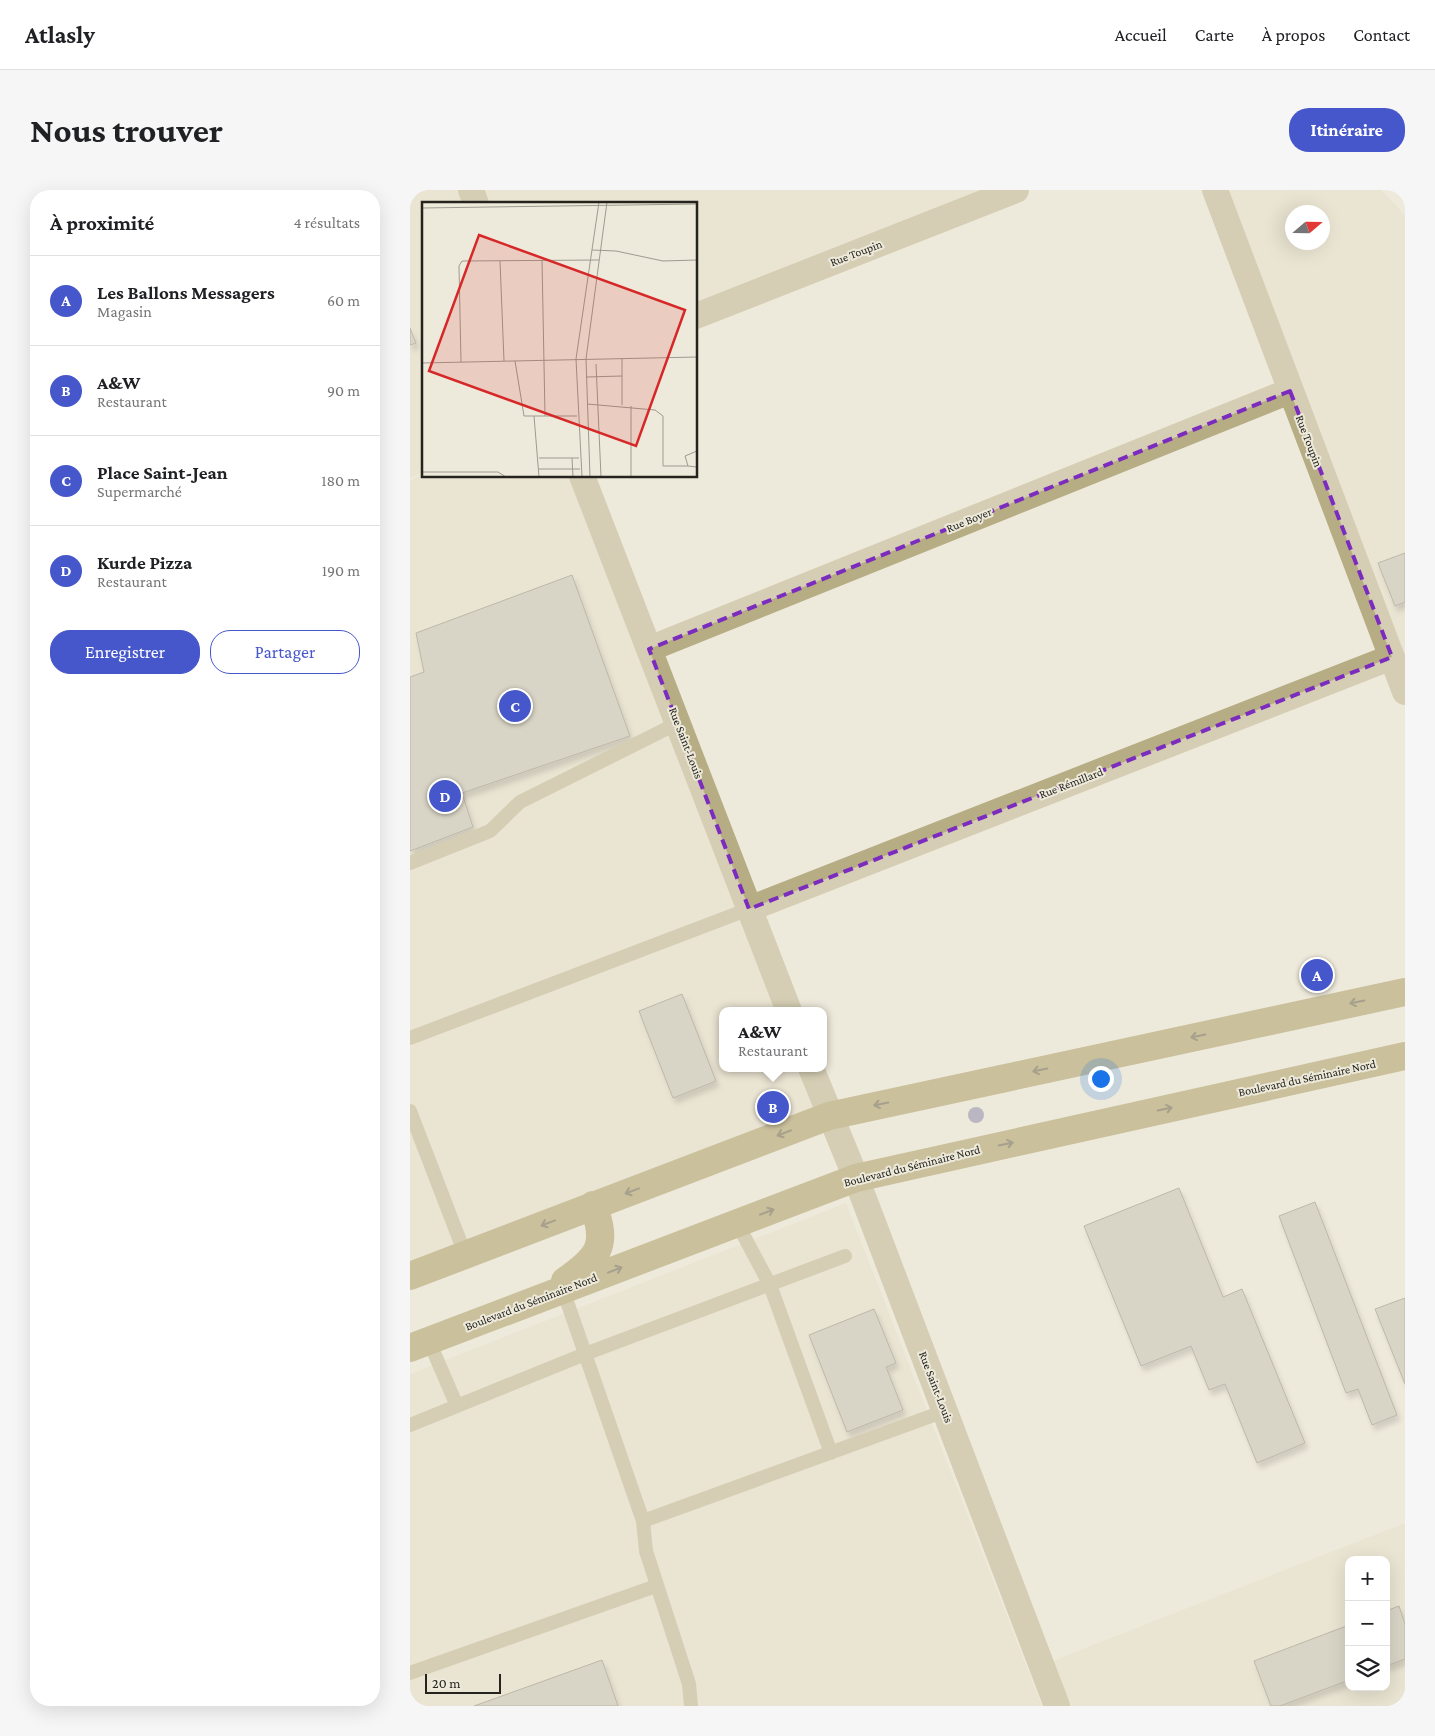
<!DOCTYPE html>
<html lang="fr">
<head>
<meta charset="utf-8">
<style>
	:root { --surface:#fff; --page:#f6f6f6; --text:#202124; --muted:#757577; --line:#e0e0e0; --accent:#4657cb }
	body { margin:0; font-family:"Crimson Pro",serif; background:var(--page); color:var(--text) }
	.controls { position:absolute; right:15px; bottom:15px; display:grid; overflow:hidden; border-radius:10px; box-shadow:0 5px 20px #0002 }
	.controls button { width:45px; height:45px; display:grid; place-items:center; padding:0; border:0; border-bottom:1px solid var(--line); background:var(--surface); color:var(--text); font:25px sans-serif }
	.compass { position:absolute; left:875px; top:15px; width:45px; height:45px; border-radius:50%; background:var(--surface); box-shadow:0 5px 20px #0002; rotate:70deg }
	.scale { position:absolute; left:15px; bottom:12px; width:76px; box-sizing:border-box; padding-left:5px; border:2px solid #24231d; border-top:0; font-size:14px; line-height:18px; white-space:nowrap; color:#24231d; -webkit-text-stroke:4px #eeeadb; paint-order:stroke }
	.you { position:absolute; left:690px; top:888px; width:18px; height:18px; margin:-12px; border:4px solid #fff; border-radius:50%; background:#1a73e8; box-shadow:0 0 0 8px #1a73e833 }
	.badge { display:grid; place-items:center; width:32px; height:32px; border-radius:50%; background:var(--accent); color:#fff; font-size:16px; font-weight:700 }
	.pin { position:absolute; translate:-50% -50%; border:2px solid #fff; box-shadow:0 1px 5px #0006 }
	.popup { position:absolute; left:309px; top:817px; width:108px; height:65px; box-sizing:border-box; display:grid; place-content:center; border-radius:10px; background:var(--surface); filter:drop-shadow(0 1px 4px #0005); font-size:16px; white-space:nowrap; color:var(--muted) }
	.popup b { font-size:19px; color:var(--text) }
	.popup::after { content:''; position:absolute; left:50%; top:100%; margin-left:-10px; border:10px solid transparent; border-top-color:var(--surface) }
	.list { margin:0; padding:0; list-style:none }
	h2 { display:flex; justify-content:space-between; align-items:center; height:65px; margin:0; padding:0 20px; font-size:21px }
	h2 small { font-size:16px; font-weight:400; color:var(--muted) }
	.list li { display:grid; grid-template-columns:32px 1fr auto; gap:15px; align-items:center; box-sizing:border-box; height:90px; padding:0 20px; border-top:1px solid var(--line) }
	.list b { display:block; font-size:19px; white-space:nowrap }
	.list p { margin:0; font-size:16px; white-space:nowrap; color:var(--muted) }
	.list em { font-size:16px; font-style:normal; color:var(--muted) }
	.actions { display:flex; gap:10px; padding:15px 20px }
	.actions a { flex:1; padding:11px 0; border:1px solid var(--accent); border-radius:20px; text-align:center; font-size:18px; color:var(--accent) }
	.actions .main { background:var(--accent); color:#fff }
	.icon { flex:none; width:28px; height:28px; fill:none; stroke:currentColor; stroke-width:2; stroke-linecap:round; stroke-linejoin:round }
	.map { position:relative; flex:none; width:995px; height:1516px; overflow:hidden; border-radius:20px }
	header { display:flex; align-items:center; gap:30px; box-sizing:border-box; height:70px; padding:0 25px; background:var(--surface); border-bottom:1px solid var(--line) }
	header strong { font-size:24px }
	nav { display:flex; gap:28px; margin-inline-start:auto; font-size:18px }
	.intro { display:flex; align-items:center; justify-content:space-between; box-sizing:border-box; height:120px; padding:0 30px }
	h1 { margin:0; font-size:35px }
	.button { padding:12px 22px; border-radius:20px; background:var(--accent); color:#fff; font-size:18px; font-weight:700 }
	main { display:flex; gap:30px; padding:0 30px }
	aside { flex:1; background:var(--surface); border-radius:20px; box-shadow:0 5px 20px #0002 }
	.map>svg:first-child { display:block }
	.built { fill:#e4dec8; fill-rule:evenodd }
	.building { fill:#bfbcad; stroke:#807d6f; filter:url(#shadow) }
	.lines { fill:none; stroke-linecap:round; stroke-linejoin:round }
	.lane { stroke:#b7ad85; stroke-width:14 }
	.street { stroke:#b7ad85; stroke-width:26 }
	.secondary { stroke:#9e8e51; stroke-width:28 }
	.tree { fill:#7b7aa7 }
	.oneway { stroke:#4f482f }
	.marked { fill:none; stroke:#7b2cbf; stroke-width:4; stroke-dasharray:10 6; stroke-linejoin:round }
	.labels { text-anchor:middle; stroke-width:4; stroke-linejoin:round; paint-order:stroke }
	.street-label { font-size:12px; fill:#24231d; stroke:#eeeadb }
	.inset-road { fill:none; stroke:#9d9a8f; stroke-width:1 }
	.view { fill:#d62828; fill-opacity:0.15; stroke:#d62828; stroke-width:2.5 }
	.inset-edge { fill:none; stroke:#24231d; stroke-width:2.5 }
</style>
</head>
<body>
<header>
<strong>Atlasly</strong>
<nav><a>Accueil</a><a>Carte</a><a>À propos</a><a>Contact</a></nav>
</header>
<div class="intro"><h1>Nous trouver</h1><a class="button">Itinéraire</a></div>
<main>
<aside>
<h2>À proximité<small>4 résultats</small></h2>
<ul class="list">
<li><span class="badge">A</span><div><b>Les Ballons Messagers</b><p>Magasin</p></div><em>60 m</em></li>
<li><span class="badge">B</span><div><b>A&amp;W</b><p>Restaurant</p></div><em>90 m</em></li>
<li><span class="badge">C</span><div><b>Place Saint-Jean</b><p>Supermarché</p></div><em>180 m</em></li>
<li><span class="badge">D</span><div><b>Kurde Pizza</b><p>Restaurant</p></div><em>190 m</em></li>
</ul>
<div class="actions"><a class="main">Enregistrer</a><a>Partager</a></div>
</aside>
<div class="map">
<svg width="995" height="1516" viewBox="0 0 995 1516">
	<defs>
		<filter id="shadow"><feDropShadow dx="3" dy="5.5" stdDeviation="2.5" flood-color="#0004"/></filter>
	</defs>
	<rect width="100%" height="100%" fill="#eeeadb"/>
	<path class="built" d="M0,0H608L286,126V14H14V282L0,288Z
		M805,0H971L995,25V502ZM882,22H912V52H882Z
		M14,284V286H172L379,821H313V878H401L419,926L0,1086V290Z
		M436,1013L632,1516H0V1184Z
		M995,1333V1516H647L632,1475ZM939,1370H976V1497H939Z"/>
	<path class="building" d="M0,138L6,153L0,155Z
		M995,363V412L985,416L968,373Z
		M162,385L220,546L52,603L63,637L0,661V487L14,482L6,443Z
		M272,804L306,891L263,908L229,821Z
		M769,998L813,1107L832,1099L895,1253L847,1273L815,1194L799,1200L781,1156L731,1176L674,1036Z
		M905,1012L987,1225L962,1235L948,1199L936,1203L869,1026Z
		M995,1108V1194L965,1119Z
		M464,1119L486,1173L476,1177L493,1220L437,1242L399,1145Z
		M989,1416L995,1434V1469L976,1476V1421Z
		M939,1435V1490L870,1516H861L844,1471Z
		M192,1470L208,1516H64Z"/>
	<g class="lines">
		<path class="lane" d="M0,673L80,641L110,612L268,533
			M0,848L339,719
			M0,921L55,1064
			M327,1033L360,1095L421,1263
			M153,1100L233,1331L236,1361L279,1494L281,1516
			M19,1151L47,1216
			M0,1235L175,1164L435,1066
			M233,1331L535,1221
			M0,1483L246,1396"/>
		<path class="street" d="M61,0L66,14
			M805,0L995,502
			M286,126L606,0
			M172,286L379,821
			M239,459L880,201
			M339,719L982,467
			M401,878L446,988L647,1516"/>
		<path class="secondary" d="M0,1086L419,926L995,802
			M155,1091C188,1068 199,1056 183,1015
			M0,1158L446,988L995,866"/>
	</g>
	<circle class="tree" cx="566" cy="925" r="8"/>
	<defs><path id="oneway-shaft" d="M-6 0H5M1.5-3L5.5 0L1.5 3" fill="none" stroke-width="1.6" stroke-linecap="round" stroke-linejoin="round" transform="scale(1.25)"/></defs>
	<g class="oneway">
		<use href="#oneway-shaft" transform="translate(947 812) rotate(168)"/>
		<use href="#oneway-shaft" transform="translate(788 846) rotate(168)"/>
		<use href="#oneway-shaft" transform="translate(630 880) rotate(168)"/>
		<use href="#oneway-shaft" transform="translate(471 914) rotate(168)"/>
		<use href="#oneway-shaft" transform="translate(755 919) rotate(-12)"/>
		<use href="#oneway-shaft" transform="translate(374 943) rotate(159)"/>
		<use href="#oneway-shaft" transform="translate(596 954) rotate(-12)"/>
		<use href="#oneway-shaft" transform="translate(222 1001) rotate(159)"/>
		<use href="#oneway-shaft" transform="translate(357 1022) rotate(-21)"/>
		<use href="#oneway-shaft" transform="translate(138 1033) rotate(159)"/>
		<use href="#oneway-shaft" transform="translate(205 1080) rotate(-21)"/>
	</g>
	<path d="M0 0H995V1516H0ZM880,201L982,467L339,719L239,459Z" fill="#eeeadb" fill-opacity=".55" fill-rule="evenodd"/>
	<path class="marked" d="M880,201L982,467L339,719L239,459Z"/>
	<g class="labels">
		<g class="street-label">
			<text transform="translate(446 63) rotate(-21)" y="4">Rue Toupin</text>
			<text transform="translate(899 251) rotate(69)" y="4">Rue Toupin</text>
			<text transform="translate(559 330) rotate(-22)" y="4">Rue Boyer</text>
			<text transform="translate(276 553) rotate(69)" y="4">Rue Saint-Louis</text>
			<text transform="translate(661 593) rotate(-21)" y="4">Rue Rémillard</text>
			<text transform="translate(897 888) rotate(-12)" y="4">Boulevard du Séminaire Nord</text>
			<text transform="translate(502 976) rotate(-14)" y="4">Boulevard du Séminaire Nord</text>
			<text transform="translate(121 1112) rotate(-21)" y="4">Boulevard du Séminaire Nord</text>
			<text transform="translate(526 1197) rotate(69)" y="4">Rue Saint-Louis</text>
		</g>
	</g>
	<g transform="translate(12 12)">
		<rect width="275" height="275" fill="#eeeadb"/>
		<path class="inset-road" d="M0,6L275,2M170,48L194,49L241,59L275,58M120,58L123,214M78,59L82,159M200,156V203M93,159L102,214H155M39,160L37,64L40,59L177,58M0,161L275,155M174,162L179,275M164,175L200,174M165,202L233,208L241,214V264H266M112,214L117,275M275,249L263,254L266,264L275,265M117,256H157M150,256L151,275M117,267H158M0,270H76L84,275M160,275L154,157L177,0M168,275L164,157L185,0M209,275V204"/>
		<path class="view" d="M57,33L263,108L214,244L7,169Z"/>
		<rect width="275" height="275" class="inset-edge"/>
	</g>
</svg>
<div class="controls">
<button>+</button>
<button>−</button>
<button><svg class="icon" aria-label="layers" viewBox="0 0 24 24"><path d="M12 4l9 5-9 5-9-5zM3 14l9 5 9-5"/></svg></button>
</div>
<svg class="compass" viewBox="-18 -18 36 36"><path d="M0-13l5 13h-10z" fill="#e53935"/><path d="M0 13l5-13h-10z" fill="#757577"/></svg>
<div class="scale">20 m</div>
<div class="you"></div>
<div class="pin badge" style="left:907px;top:785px">A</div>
<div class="pin badge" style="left:363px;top:917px">B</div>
<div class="popup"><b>A&amp;W</b>Restaurant</div>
<div class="pin badge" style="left:105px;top:516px">C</div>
<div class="pin badge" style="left:35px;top:606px">D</div>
</div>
</main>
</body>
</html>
